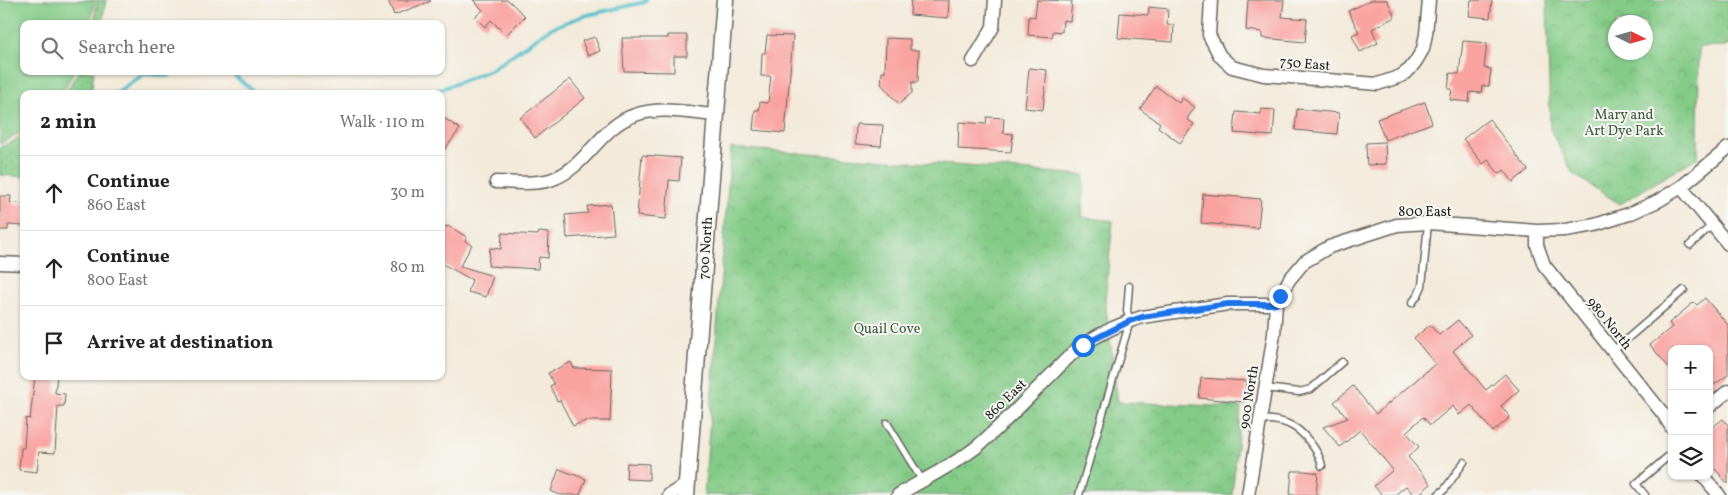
<!DOCTYPE html>
<html lang="en">
<head>
<meta charset="utf-8">
<style>
	:root { --surface:#fff; --page:#f6f6f6; --text:#222; --muted:#767676; --line:#e0e0e0 }
	body { margin:0; font-family:Vollkorn,serif; background:var(--page); color:var(--text) }
	.controls { position:absolute; right:15px; bottom:15px; display:grid; overflow:hidden; border-radius:10px; box-shadow:0 1px 4px #0004 }
	.controls button { width:45px; height:45px; display:grid; place-items:center; padding:0; border:0; border-bottom:1px solid var(--line); background:var(--surface); color:var(--text); font:25px sans-serif }
	.compass { position:absolute; left:1608px; top:15px; width:45px; height:45px; border-radius:50%; background:var(--surface); box-shadow:0 1px 4px #0004; rotate:95deg }
	.stop { position:absolute; width:15px; height:15px; margin:-11px; border:4px solid #1a73e8; border-radius:50%; background:#fff }
	.stop.end { background:#1a73e8; border-color:#fff; box-shadow:0 1px 5px #0008 }
	.list { margin:0; padding:0; list-style:none }
	h2 { display:flex; justify-content:space-between; align-items:center; height:65px; margin:0; padding:0 20px; font-size:21px }
	h2 small { font-size:16px; font-weight:400; color:var(--muted) }
	.list li { display:grid; grid-template-columns:32px 1fr auto; gap:15px; align-items:center; box-sizing:border-box; height:75px; padding:0 20px; border-top:1px solid var(--line) }
	.list b { display:block; font-size:19px; white-space:nowrap }
	.list p { margin:0; font-size:16px; white-space:nowrap; color:var(--muted) }
	.list em { font-size:16px; font-style:normal; color:var(--muted) }
	.icon { flex:none; width:28px; height:28px; fill:none; stroke:currentColor; stroke-width:2; stroke-linecap:round; stroke-linejoin:round }
	.map { position:relative; flex:none; width:1728px; height:495px; overflow:hidden }
	.search { position:absolute; background:var(--surface); box-shadow:0 1px 4px #0004; left:20px; top:20px; width:425px; height:55px; display:flex; align-items:center; gap:12px; box-sizing:border-box; padding:0 18px; border-radius:10px; color:var(--muted); font-size:19px }
	.panel { position:absolute; background:var(--surface); box-shadow:0 1px 4px #0004; left:20px; top:90px; width:425px; height:290px; border-radius:10px }
	.map>svg:first-child { display:block }
	.grass { fill:url(#grass-dots); stroke:#507452 }
	.park { fill:url(#park-crowns); stroke:#507452; fill-rule:evenodd }
	.garden { fill:#83cb87; stroke:#507452 }
	.lines { fill:none; stroke-linecap:round; stroke-linejoin:round }
	.stream { stroke:#50bdcb; stroke-width:4 }
	.building { fill:#faa29f }
	.service-casing { stroke:#67645e; stroke-width:9 }
	.minor-casing { stroke:#67645e; stroke-width:15 }
	.tertiary-casing { stroke:#67645e; stroke-width:19 }
	.service { stroke:#fff; stroke-width:6 }
	.minor { stroke:#fff; stroke-width:12 }
	.tertiary { stroke:#fff; stroke-width:16 }
	.route { stroke:#1a73e8; stroke-width:6 }
	.labels { text-anchor:middle; stroke-width:4; stroke-linejoin:round; paint-order:stroke }
	.street-label { font-size:14px; fill:#1c1c1c; stroke:#f6f6f2 }
	.park-label { font-size:14px; fill:#405941; stroke:#f6f6f2 }
</style>
</head>
<body>
<div class="map">
<svg width="1728" height="495" viewBox="0 0 1728 495">
	<defs>
		<pattern id="grass-dots" width="8" height="8" patternUnits="userSpaceOnUse" patternTransform="scale(1.25)"><rect width="8" height="8" fill="#83cb87"/><path d="M2 2h.1M6 6h.1" fill="none" stroke="#71ae74" stroke-width="1.8" stroke-linecap="round"/></pattern>
		<pattern id="park-crowns" width="20" height="18" patternUnits="userSpaceOnUse" patternTransform="scale(1.25)"><rect width="20" height="18" fill="#83cb87"/><path d="M2 6a3 3 0 1 1 6 0M12 15a3 3 0 1 1 6 0" fill="none" stroke="#71ae74"/></pattern>
	</defs>
	<rect width="100%" height="100%" fill="#f6f6f2"/>
	<filter id="ink" filterUnits="userSpaceOnUse"><feTurbulence type="fractalNoise" baseFrequency=".02" numOctaves="2"/><feDisplacementMap in="SourceGraphic" scale="10" xChannelSelector="R" yChannelSelector="G"/><feConvolveMatrix kernelMatrix="1 2 1 2 8 2 1 2 1" color-interpolation-filters="sRGB"/></filter>
	<filter id="wash" filterUnits="userSpaceOnUse"><feTurbulence type="fractalNoise" baseFrequency=".0096" numOctaves="4" result="noise"/><feDisplacementMap in="SourceGraphic" scale="20" xChannelSelector="R" yChannelSelector="G"/><feGaussianBlur stdDeviation="1.12" result="paint"/><feColorMatrix in="noise" values="0 0 0 0 0 0 0 0 0 0 0 0 0 0 0 0 0 1.4 0 .05"/><feComposite in="paint" operator="in"/></filter>
	<g filter="url(#wash)">
		<rect width="100%" height="100%" fill="#f3ead9"/>
		<path class="grass" d="M97,0H106L102,24H94Z
			M78,71H94L91,94H65Z
			M24,134V177L0,175V147L14,141Z"/>
		<path class="park" d="M1547,0H1728V46L1699,47L1698,157L1620,204L1573,174L1550,129ZM1616,22H1646V52H1616Z
			M731,148L1084,175L1082,217L1113,221L1105,300L1118,402L1241,407L1232,495H704Z"/>
		<path class="garden" d="M0,0H95L90,24H24V71H74L66,86L60,94H24V131L0,144Z"/>
		<g class="lines">
			<path class="stream" d="M229,71L257,94
				M115,94L145,73L167,76L174,71
				M429,94L492,69L551,28L583,16L645,2L646,0"/>
		</g>
		<g id="blocks">
			<path class="building" d="M388,0H430L431,1L394,15Z
				M473,0H508L525,16L506,35L491,20L485,27L475,17L483,10Z
				M911,0H949L948,18L910,15Z
				M1037,0L1072,1L1070,21L1063,20L1062,32L1053,31L1052,37L1028,35L1029,16L1035,17Z
				M1248,0H1284L1282,17L1307,19L1305,42L1262,38V32L1246,30Z
				M1372,0H1387L1395,17L1372,29L1378,43L1360,52L1352,35L1359,32L1348,11Z
				M1471,0H1492L1490,18L1469,16Z
				M1149,7L1168,9L1167,25H1174L1173,42L1118,38L1120,13L1148,15Z
				M668,35H687V56H674V72L624,71L622,38H668Z
				M767,35L793,36L785,133L753,130L755,110H759L760,102L768,103L771,76H761L762,53H765Z
				M595,37L600,51L588,56L582,41Z
				M886,38L910,39V50H919L918,82H912V93L899,104L881,84L882,72H885Z
				M1463,41L1487,43L1484,68L1491,69L1489,86H1482L1481,93L1470,92L1469,102L1450,100L1452,89H1448L1450,73L1459,74Z
				M1029,68L1047,70L1043,110L1025,108Z
				M570,79L585,98L535,138L520,118Z
				M1156,86L1179,103L1182,98L1195,107L1187,119L1194,124L1180,143L1158,127L1160,123L1140,109Z
				M1425,102L1432,123L1385,140L1377,119Z
				M1261,109L1275,110L1273,136L1234,133L1236,112L1261,114Z
				M1297,109L1339,113L1337,134L1295,130Z
				M441,116L460,129L441,154Z
				M987,117L1004,118L1003,133L1013,134L1011,152L958,149L959,122L986,124Z
				M1489,119L1528,170L1513,182L1504,170L1499,174L1488,160L1483,164L1463,139Z
				M856,124L883,125L881,146L855,144Z
				M1385,142L1386,164L1367,165L1366,143Z
				M642,155L681,158L679,181L669,180L666,219L637,216Z
				M1203,194L1261,199L1258,228L1201,223Z
				M0,196H11L10,203L24,204V226L8,225V230H0Z
				M611,204L614,234L567,238L565,215L588,213L587,206Z
				M441,224L447,227L448,226L467,237L465,241L472,245L460,266L493,276L486,297L468,292L472,280L441,263Z
				M539,232L549,233L548,258L539,257L538,269L488,266L490,248L501,249L502,233L538,235Z
				M1705,298L1728,325V375L1709,388V349H1672V371L1650,345L1672,327L1669,323L1694,302L1697,305Z
				M1458,320L1471,335L1453,351L1486,390L1505,374L1519,390L1501,406L1510,417L1493,432L1471,405L1459,415L1453,406L1430,425L1423,417L1406,432L1419,447L1408,457L1431,484L1418,495H1414L1406,486L1395,495H1382L1374,486L1393,470L1360,430L1340,447L1323,427L1348,418L1334,402L1353,386L1376,414L1435,364L1414,338L1430,325L1439,335Z
				M571,362L574,368L612,369L610,421H585L573,426L560,400L557,401L550,386L554,384L548,373Z
				M35,376H57L55,393L65,394L64,406H58L55,453L39,452L37,472L19,470L21,448H24L26,418L30,419Z
				M1201,378L1246,381L1244,402L1199,398Z
				M1723,419L1728,425V484L1709,462V430Z
				M627,463L649,464V480L626,479Z
				M559,469L586,479L580,495H560L551,491Z
				M1292,471H1305L1318,473L1316,495H1290Z"/>
		</g>
	</g>
	<g filter="url(#ink)">
		<use href="#blocks" fill-opacity="0" stroke="#67645e" stroke-width="1"/>
		<g class="lines">
			<defs>
				<path id="service" d="M1690,245L1712,225
					M1412,303L1418,295L1422,286L1428,223
					M1613,351L1684,290
					M1265,388L1299,392L1311,389L1342,362
					M1260,419C1269,420 1280,420 1288,424C1302,429 1320,452 1322,466
					M887,423L922,480
					M1079,495L1130,321L1127,311L1129,286
					M1438,495L1445,489L1464,462
					M1645,495L1636,484L1672,453"/>
				<path id="minor" d="M1211,0L1209,35L1220,56L1232,67L1264,75L1378,84L1401,76L1410,69L1416,61L1423,49L1426,34L1429,0
					M973,61L993,27L995,0
					M496,182C513,182 534,185 550,180C586,169 600,126 635,115C660,106 690,113 716,115
					M1681,187L1728,244
					M1537,231V245L1544,265L1664,415L1672,428
					M0,263L24,264
					M1709,407L1728,391
					M1703,476L1719,495
					M669,495L686,485
					M898,495C925,478 955,465 979,445C1004,423 1027,399 1050,376C1061,365 1071,353 1084,344C1101,333 1122,323 1142,317L1228,304H1276
					M1248,495L1274,334L1276,304L1289,280L1304,262L1329,247L1397,225L1428,223L1537,231L1565,230L1595,225L1629,214L1658,201L1681,187L1728,148"/>
				<path id="tertiary" d="M686,495L725,0"/>
			</defs>
			<use href="#service" class="service-casing"/>
			<use href="#minor" class="minor-casing"/>
			<use href="#tertiary" class="tertiary-casing"/>
			<use href="#service" class="service"/>
			<use href="#minor" class="minor"/>
			<use href="#tertiary" class="tertiary"/>
		</g>
	</g>
	<g class="lines" filter="url(#ink)">
		<path class="route" d="M1083,345L1130,321L1142,317L1228,304H1276L1280,296"/>
	</g>
	<g class="labels">
		<g class="street-label">
			<text transform="translate(1305 63) rotate(5)" y="5">750 East</text>
			<text x="1425" y="216">800 East</text>
			<text transform="translate(705 248) rotate(-86)" y="5">700 North</text>
			<text transform="translate(1610 323) rotate(51)" y="5">980 North</text>
			<text transform="translate(1248 397) rotate(-81)" y="5">900 North</text>
			<text transform="translate(1005 399) rotate(-44)" y="5">860 East</text>
		</g>
		<g class="park-label">
			<text x="1624" y="119">Mary and<tspan x="1624" dy="16">Art Dye Park</tspan></text>
			<text x="887" y="333">Quail Cove</text>
		</g>
	</g>
</svg>
<div class="controls">
<button>+</button>
<button>−</button>
<button><svg class="icon" aria-label="layers" viewBox="0 0 24 24"><path d="M12 4l9 5-9 5-9-5zM3 14l9 5 9-5"/></svg></button>
</div>
<svg class="compass" viewBox="-18 -18 36 36"><path d="M0-13l5 13h-10z" fill="#e53935"/><path d="M0 13l5-13h-10z" fill="#767676"/></svg>
<div class="stop" style="left:1083px;top:345px"></div>
<div class="stop end" style="left:1280px;top:296px"></div>
<div class="search"><svg class="icon" aria-label="search" viewBox="0 0 24 24"><circle cx="10" cy="10" r="6"/><path d="M15 15l6 6"/></svg>Search here</div>
<section class="panel">
<h2>2 min<small>Walk · 110 m</small></h2>
<ul class="list">
<li><svg class="icon" aria-label="ahead" viewBox="0 0 24 24"><path d="M12 20V5M6 11l6-6 6 6"/></svg><div><b>Continue</b><p>860 East</p></div><em>30 m</em></li>
<li><svg class="icon" aria-label="ahead" viewBox="0 0 24 24"><path d="M12 20V5M6 11l6-6 6 6"/></svg><div><b>Continue</b><p>800 East</p></div><em>80 m</em></li>
<li><svg class="icon" aria-label="arrive" viewBox="0 0 24 24"><path d="M6 21V4h12l-3 4 3 4H6"/></svg><div><b>Arrive at destination</b></div></li>
</ul>
</section>
</div>
</body>
</html>
